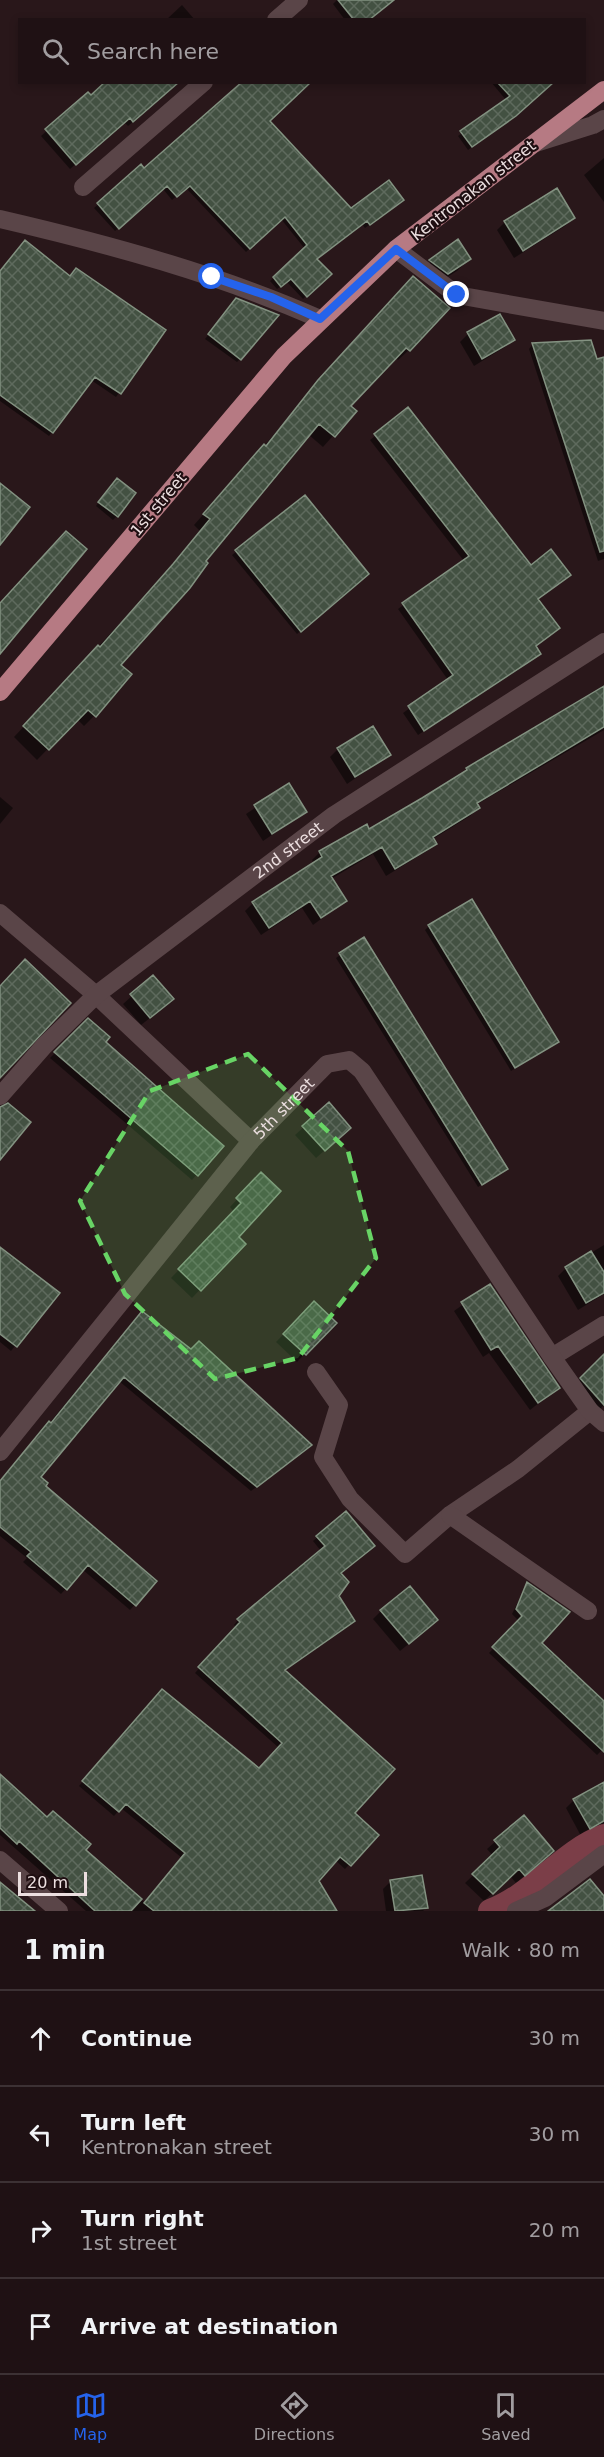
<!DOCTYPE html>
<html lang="en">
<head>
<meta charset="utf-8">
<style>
	:root { --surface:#1f1114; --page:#271a1d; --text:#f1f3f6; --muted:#a19da0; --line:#3c3134; --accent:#2563eb }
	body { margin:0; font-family:"DejaVu Sans",sans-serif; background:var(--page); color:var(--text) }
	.scale { position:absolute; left:18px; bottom:15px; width:69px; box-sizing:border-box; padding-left:6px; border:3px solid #ecdfe0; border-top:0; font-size:16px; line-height:21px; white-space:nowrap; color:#ecdfe0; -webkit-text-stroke:4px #1f0e11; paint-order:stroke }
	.stop { position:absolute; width:18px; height:18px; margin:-14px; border:4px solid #2563eb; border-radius:50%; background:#fff }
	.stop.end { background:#2563eb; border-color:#fff; box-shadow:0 2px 6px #0008 }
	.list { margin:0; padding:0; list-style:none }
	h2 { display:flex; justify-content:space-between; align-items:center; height:78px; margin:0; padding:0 24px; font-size:26px }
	h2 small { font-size:20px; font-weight:400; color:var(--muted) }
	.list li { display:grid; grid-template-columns:39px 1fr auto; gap:18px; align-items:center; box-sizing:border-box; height:96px; padding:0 24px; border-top:2px solid var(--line) }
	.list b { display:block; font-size:22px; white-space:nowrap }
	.list p { margin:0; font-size:20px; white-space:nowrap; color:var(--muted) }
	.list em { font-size:20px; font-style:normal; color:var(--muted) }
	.icon { flex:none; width:33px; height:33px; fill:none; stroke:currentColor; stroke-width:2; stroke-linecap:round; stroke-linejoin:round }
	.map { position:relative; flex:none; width:604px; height:1911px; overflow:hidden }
	.search { position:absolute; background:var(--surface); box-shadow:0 3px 9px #0003; left:18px; right:18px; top:18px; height:66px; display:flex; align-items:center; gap:15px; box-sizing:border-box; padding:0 21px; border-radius:0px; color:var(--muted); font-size:22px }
	.sheet { height:462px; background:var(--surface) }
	nav { display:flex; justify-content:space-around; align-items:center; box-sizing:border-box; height:84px; border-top:2px solid var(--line); background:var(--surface); font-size:16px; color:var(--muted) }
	nav a { display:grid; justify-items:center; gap:3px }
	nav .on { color:var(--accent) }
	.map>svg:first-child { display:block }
	.shadow { fill:#0007 }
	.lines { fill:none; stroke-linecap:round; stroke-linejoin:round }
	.canal { stroke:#7b3e48; stroke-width:24 }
	.building { fill:url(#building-cross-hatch); stroke:#839281; stroke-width:1.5 }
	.minor { stroke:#5a4548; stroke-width:18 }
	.major { stroke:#b67a83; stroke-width:18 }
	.route { stroke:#2563eb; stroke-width:8 }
	.marked { fill:#68d465; fill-opacity:0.2; stroke:#68d465; stroke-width:4.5; stroke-dasharray:12 8; stroke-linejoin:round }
	.labels { text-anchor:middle; stroke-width:4.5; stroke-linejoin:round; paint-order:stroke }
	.street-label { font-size:16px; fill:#ecdfe0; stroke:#1f0e11 }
</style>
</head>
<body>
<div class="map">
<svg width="604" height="1911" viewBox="0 0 604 1911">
	<defs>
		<pattern id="building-cross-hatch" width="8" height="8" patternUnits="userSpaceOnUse" patternTransform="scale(1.5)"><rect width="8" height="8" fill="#435142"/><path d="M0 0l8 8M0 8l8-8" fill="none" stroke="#5e6a5d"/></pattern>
	</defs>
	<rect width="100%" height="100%" fill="#29171a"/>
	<path class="shadow" d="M337,0H393L368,20H345L333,4Z
		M182,5L195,20H166Z
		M107,82H179L128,126L124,122L70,169L41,136L88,94L90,97Z
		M491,82H552L511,119L468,150L458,136L506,100Z
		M269,121L351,210L398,204L365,228L362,224L316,259L330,274L303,299L287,282L277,289L270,281L305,249L281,219L246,252L186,188L172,200L163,189L115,231L94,208L141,166L144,170Z
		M604,158V202L584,175Z
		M574,218L565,226L514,258L497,230L505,222Z
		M458,241L469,259L457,271L435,285L418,272Z
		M0,271L69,278L164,330L116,397L91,380L49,436L0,401Z
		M403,289L409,350L398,360L395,357L349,406L355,411L323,447L309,435L119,665L94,716L84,726L77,719L37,760L14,737L163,577L200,531L194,525Z
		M232,304L240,359L237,362L205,339Z
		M499,316L513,339L505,347L474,366L460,342L468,334Z
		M533,344L596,361L604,359V559L598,561L529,349Z
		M408,410L531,567L564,580L537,600L534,647L539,654L418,735L403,713L448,680L398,609L464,561L370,440Z
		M113,484L117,516L113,520L96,506Z
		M305,497L363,578L297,634L232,555Z
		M604,688V730L476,805L478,808L470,816L433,839L435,843L427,851L386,876L373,854L331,879L345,901L313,925L302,908L261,935L245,911L253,903L314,864L312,860L320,852L369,831Z
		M338,749L389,755L347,784L330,757Z
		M289,785L306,812L263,841L246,814Z
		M0,797L13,808L0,824Z
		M429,926L557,1042L511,1071L425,930Z
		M363,939L506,1169L478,1187L336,958Z
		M153,977L164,1007L141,1025L123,1004Z
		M88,1020L104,1042L222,1146L192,1180L50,1058Z
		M329,1104L341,1136L316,1158L295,1135Z
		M253,1182L237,1237L244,1244L192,1298L171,1278L234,1212L230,1207Z
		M604,1245V1294L578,1310L558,1276L566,1268Z
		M0,1249L57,1293L11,1351L0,1342Z
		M489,1286L558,1388L530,1410L489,1353L483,1357L454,1311Z
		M314,1303L334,1323L297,1362L276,1342Z
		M137,1318L305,1450L251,1491L119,1381L39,1477L44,1486L155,1582L130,1610L83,1570L61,1594L23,1562L27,1558L0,1536V1482Z
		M604,1356V1405L596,1413L573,1387Z
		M346,1513L337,1595L354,1621L283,1671L353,1814L377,1835L345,1869L335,1860L317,1881L335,1911H86L0,1835V1784L84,1850L145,1903L182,1858L121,1808L114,1816L79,1786L158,1695L259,1770L279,1748L195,1673L236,1627L234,1625L238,1620L321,1551L313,1541Z
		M527,1584L540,1643L604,1703V1748L597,1755L489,1653L519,1621L512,1614Z
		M381,1611L428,1628L400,1651L373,1619Z
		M604,1783V1823L581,1836L566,1808L574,1800Z
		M523,1817L544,1859L516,1883L510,1876L484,1901L465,1883L493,1856L487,1849Z
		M391,1881L426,1908L423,1911H386L383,1889Z"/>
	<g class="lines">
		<path class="canal" d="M490,1911C533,1895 562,1852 604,1836"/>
	</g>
	<path class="building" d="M338,0H394L369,20H354Z
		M105,82H179L133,122L130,118L76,165L45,129L88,92L91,95Z
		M242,82H311L270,121L351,208L389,180L404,200L370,225L367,221L317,259L332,274L307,297L291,279L281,287L273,277L307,245L285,217L250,249L190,186L177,197L167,186L119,229L97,203L141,164L144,168Z
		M497,82H554L516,116L472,147L460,131L510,96Z
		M557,188L575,218L523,251L504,221Z
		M458,239L471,259L448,274L429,260Z
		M25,240L70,276L76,268L166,330L121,394L95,377L53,433L0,395V271Z
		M413,276L450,308L410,351L406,348L351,406L357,411L335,437L319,424L206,561L208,563L190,588L121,665L132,674L96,717L88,710L49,750L23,726L98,645L100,647L173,564L210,519L203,514L264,444L266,446L318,380Z
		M236,298L279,315L241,360L208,334Z
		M500,314L515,340L482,359L467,332Z
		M591,340L597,359L604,357V551L600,552L532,343Z
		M408,407L531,565L551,549L571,575L538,599L560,628L536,646L541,654L424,731L408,706L453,675L402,603L469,556L374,434Z
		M117,478L136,493L118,517L98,502Z
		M0,483L30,507L0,545Z
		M305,495L369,574L301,632L235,550Z
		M66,531L87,549L0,654V603Z
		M604,686V727L477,803L480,808L433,837L437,844L395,869L382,847L331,876L347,901L321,918L310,901L269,928L252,902L322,857L319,851L367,824L369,829L422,798L467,770L466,768Z
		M373,726L391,755L355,777L337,748Z
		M289,783L307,812L272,834L254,805Z
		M472,899L559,1042L515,1068L428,925Z
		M364,937L508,1169L482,1185L339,953Z
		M25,959L71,1003L0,1078V986Z
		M153,975L174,999L150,1018L130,994Z
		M88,1018L110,1037L106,1042L224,1146L198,1176L54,1052Z
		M329,1102L351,1128L325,1151L302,1126Z
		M8,1103L31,1122L0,1160V1107Z
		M261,1172L281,1191L239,1237L246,1244L201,1291L178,1269L241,1203L236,1198Z
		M0,1247L60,1293L17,1347L0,1334Z
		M591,1251L604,1272V1293L586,1303L565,1267Z
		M490,1284L560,1388L538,1403L498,1346L491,1350L461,1302Z
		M314,1301L337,1323L306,1355L283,1334Z
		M142,1311L191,1349L199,1341L312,1445L257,1487L124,1377L41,1477L48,1483L46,1486L157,1581L136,1606L88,1565L67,1590L27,1556L31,1552L0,1527V1481L49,1421L51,1423Z
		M604,1354V1405L580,1378Z
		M346,1511L375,1546L341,1573L349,1582L339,1596L355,1621L285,1670L395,1769L355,1813L379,1835L351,1866L340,1857L319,1881L337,1911H154L144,1903L185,1853L126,1804L119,1812L82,1781L162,1689L259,1768L282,1743L198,1667L240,1622L237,1619L325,1546L316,1536Z
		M527,1582L570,1612L542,1643L604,1701V1752L492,1647L522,1616L516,1609Z
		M410,1586L438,1620L409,1644L380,1610Z
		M0,1774L47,1817L53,1811L91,1844L86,1850L142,1899L131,1911H95L19,1841L17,1844L0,1828Z
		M604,1782V1821L590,1829L573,1799Z
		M524,1815L554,1851L525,1876L519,1869L493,1894L472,1874L500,1847L494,1840Z
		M422,1875L428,1908L395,1911L390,1880Z
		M590,1879L604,1896V1911H548Z
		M0,1882L35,1911H0Z"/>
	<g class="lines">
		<g class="minor">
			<path d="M276,20L299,0"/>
			<path d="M536,143L593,125L604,119"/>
			<path d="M83,187L204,82"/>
			<path d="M0,219C108,244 218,274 320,319"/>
			<path d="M396,249L457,295L604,321"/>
			<path d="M0,913L96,995L251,1141"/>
			<path id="s1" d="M0,1096L44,1046L96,995L334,815L604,642"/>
			<path d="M552,1357L604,1325"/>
			<path d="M316,1372L339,1405L323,1457L350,1499L405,1554L450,1515L518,1469L590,1411"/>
			<path id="s2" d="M0,1452L251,1141L327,1064L349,1060L362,1071L552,1357L590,1411L604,1423"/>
			<path d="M450,1515L588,1611"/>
			<path d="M0,1860L59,1911"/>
			<path d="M516,1911L545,1898L604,1854"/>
		</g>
		<path class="major" d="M0,692L284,356L396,249L604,90"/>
	</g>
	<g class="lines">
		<path class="route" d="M212,277L271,297L320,319L396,249L457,295"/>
	</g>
	<path class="marked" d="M248,1054L348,1151L376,1258L298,1358L215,1379L125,1294L80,1201L150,1091Z"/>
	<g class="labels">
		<g class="street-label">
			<text transform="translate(473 190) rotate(-38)" y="6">Kentronakan street</text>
			<text transform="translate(158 504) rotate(-50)" y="6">1st street</text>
			<text dy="6" stroke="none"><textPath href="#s1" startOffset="380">2nd street</textPath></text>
			<text dy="6" stroke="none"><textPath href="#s2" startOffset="446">5th street</textPath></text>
		</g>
	</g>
</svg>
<div class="scale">20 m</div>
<div class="stop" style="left:212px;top:277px"></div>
<div class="stop end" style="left:457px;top:295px"></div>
<div class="search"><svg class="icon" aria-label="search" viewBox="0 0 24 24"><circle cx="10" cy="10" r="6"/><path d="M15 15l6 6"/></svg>Search here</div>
</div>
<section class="sheet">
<h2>1 min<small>Walk · 80 m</small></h2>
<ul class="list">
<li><svg class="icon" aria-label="ahead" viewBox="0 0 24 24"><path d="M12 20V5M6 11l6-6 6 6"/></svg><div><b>Continue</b></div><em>30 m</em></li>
<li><svg class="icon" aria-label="left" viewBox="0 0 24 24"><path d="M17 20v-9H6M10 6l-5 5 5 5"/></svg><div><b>Turn left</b><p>Kentronakan street</p></div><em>30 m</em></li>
<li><svg class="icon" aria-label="right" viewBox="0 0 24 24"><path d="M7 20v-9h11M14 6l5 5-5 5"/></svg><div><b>Turn right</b><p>1st street</p></div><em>20 m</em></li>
<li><svg class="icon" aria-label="arrive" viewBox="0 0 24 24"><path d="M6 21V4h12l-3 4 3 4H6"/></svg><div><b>Arrive at destination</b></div></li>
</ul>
</section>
<nav>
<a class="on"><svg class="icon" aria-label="map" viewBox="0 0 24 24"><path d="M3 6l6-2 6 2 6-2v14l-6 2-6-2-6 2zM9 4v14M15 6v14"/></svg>Map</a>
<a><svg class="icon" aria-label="directions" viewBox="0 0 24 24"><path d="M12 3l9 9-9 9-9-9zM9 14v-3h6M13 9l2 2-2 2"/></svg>Directions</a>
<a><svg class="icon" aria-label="saved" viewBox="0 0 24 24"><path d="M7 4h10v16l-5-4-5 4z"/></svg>Saved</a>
</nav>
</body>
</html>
